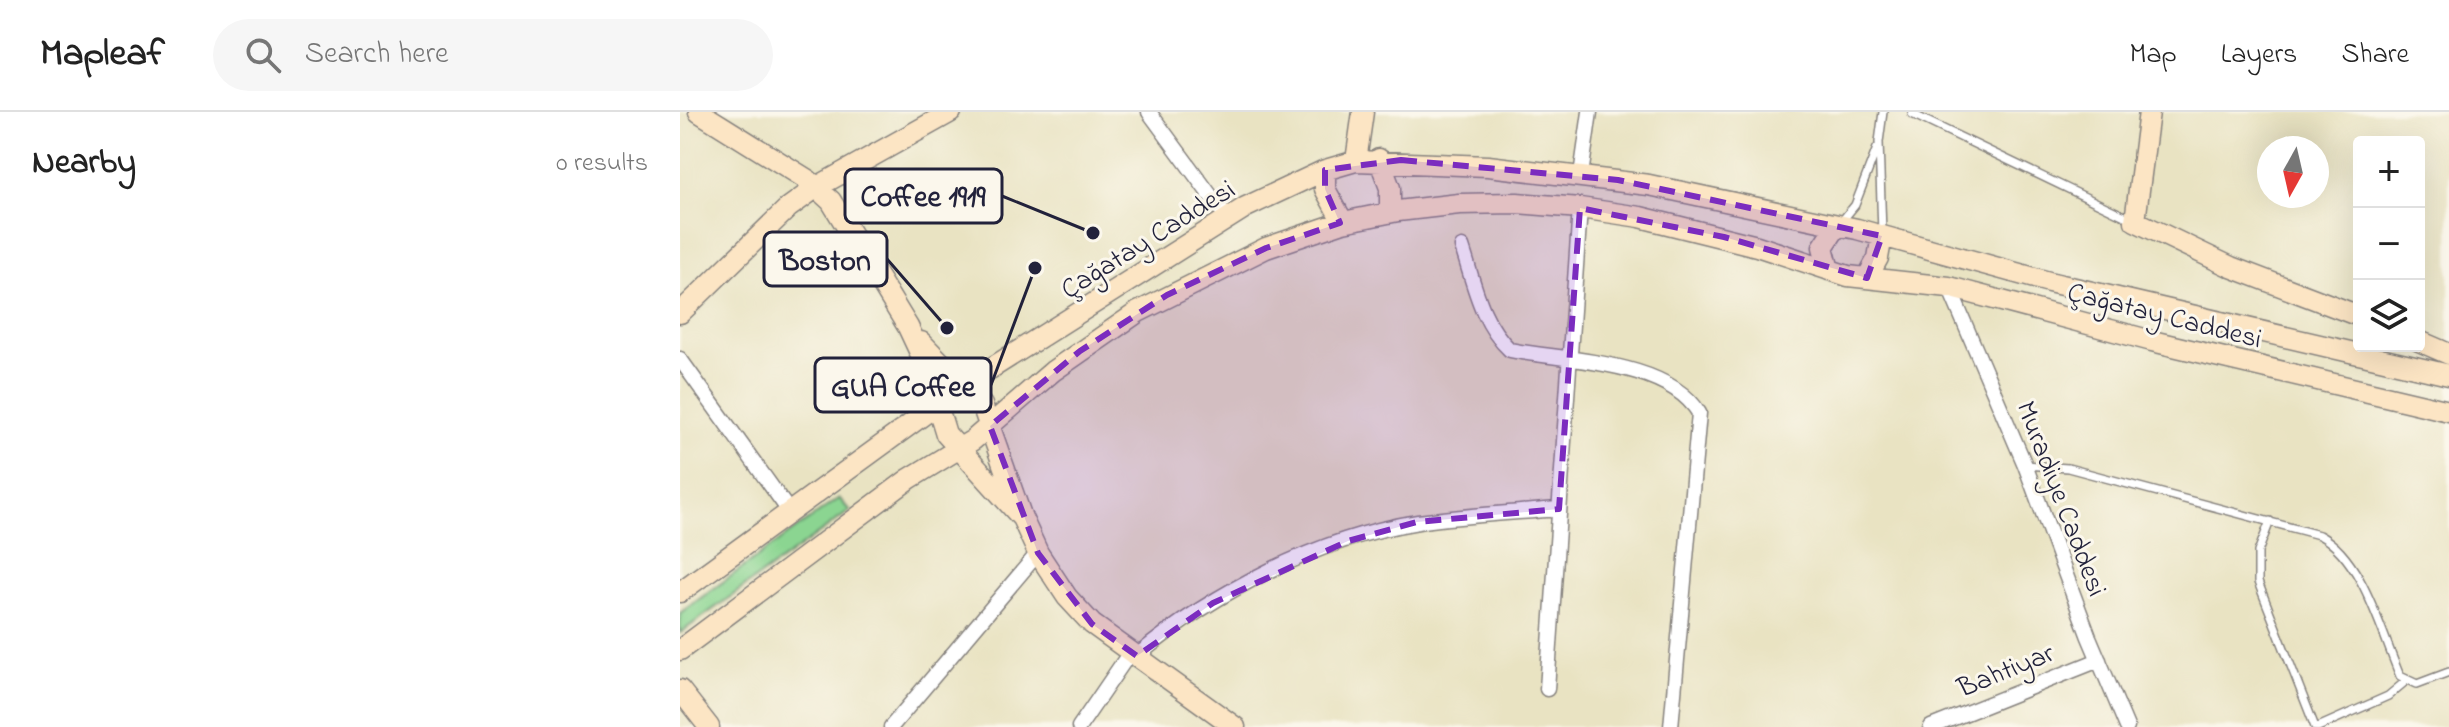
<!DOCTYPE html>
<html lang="en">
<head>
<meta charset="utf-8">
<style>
	:root { --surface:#fff; --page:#f6f6f6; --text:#222; --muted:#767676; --line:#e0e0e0 }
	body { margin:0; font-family:"Indie Flower",sans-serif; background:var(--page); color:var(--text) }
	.controls { position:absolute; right:24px; top:24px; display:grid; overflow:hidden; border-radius:8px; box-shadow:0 8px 32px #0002 }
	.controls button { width:72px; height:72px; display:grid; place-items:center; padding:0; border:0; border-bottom:2px solid var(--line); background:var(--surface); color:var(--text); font:40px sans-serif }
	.compass { position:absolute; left:1577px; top:24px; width:72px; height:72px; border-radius:50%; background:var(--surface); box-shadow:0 8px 32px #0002; rotate:188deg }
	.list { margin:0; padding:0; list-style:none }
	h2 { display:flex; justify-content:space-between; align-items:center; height:104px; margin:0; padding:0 32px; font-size:34px }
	h2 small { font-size:26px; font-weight:400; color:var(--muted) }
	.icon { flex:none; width:44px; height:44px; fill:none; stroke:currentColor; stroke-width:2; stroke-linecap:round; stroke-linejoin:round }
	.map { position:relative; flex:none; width:1769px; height:615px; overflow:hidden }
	header { display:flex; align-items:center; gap:48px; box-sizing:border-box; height:112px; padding:0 40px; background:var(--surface); border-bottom:2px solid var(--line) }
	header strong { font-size:38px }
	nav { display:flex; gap:44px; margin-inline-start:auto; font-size:28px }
	.search { width:560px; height:72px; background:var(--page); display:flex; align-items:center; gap:20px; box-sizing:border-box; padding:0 28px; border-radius:44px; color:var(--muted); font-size:30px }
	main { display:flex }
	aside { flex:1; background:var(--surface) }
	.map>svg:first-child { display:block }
	.green { fill:#8bd591; stroke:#567c66; stroke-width:2 }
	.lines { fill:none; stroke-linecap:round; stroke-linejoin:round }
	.lane-casing { stroke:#86827e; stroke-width:10 }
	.street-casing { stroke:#86827e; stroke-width:17 }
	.secondary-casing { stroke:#86827e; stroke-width:23 }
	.lane { stroke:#fff; stroke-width:7 }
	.street { stroke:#fff; stroke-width:14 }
	.secondary { stroke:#fce5c4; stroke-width:20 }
	.marked { fill:#7b2cbf; fill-opacity:0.2; stroke:#7b2cbf; stroke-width:6; stroke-dasharray:16 10; stroke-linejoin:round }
	.labels { text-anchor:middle; stroke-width:6; stroke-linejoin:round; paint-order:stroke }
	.street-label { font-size:28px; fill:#22223b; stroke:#fbf7ec }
	.leader { fill:none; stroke:#22223b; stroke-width:3 }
	.callout-dot { fill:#22223b; stroke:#fbf7ec; stroke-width:3 }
	.callout { fill:#fbf7ec; stroke:#22223b; stroke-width:3 }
	.callout-label { font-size:30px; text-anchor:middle; font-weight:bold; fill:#22223b }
</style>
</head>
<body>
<header>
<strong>Mapleaf</strong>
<div class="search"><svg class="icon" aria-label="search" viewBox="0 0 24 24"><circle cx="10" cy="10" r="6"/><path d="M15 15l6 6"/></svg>Search here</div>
<nav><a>Map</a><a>Layers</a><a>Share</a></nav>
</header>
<main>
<aside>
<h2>Nearby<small>0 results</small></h2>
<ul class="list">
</ul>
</aside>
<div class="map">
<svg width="1769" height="615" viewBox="0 0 1769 615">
	<rect width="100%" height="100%" fill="#fbf7ec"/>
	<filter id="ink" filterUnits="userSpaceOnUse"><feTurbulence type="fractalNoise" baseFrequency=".0125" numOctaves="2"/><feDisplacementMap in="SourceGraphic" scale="16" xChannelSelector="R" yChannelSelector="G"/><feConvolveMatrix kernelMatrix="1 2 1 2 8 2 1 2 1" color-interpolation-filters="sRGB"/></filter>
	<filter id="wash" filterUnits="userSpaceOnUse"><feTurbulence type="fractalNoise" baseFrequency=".006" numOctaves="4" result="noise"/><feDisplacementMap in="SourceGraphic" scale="32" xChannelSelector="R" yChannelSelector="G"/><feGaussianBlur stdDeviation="1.8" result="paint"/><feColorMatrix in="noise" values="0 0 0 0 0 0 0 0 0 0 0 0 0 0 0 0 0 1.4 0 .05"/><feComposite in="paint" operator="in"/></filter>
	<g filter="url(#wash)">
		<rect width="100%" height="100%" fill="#e9e3c2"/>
		<path class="green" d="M159,386L170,399L0,521V501Z"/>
	</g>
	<g filter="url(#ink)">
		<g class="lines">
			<defs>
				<path id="lane" d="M1232,2L1453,108
					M1161,110L1175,93L1197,36
					M1202,121L1199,30L1203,0
					M1345,353L1388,356L1639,423C1683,446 1701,520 1720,564L1737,572L1769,560
					M1590,409L1578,440V470L1635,615
					M1638,615L1708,584L1726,569"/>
				<path id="street" d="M469,0L547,106
					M901,63L910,0
					M782,135C794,171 801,211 830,238C885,249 987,248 1019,301L991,615
					M1269,175L1345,353L1409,525L1447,615
					M0,247L109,399
					M457,544C534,480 638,426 738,410C784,403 832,401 879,397
					M867,577L900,96
					M211,615L358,441
					M399,615L451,539
					M1251,615L1419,548"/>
				<path id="secondary" d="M19,0L128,68L151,89L228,215L243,247L266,322L342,406
					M1469,0L1455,109L1551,155L1679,204
					M699,47L710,76V100
					M676,49L683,0
					M645,58V77L663,110
					M1149,158L1143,135L1157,114
					M1187,166L1198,146L1202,124
					M0,201L108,96L137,75L271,0
					M1739,229L1769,242
					M241,230L302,293L342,406L358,441L387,485L412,512L555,615
					M0,480L283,274L566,95L645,58L676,49L808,54L969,73L1177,117L1369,170L1769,263
					M0,538L229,367L293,328L373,259L458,200L586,136L663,110L718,99L779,92L837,91L900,96L960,105L1077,134L1168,164L1269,175L1472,229L1769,299
					M0,578L29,615"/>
			</defs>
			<use href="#lane" class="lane-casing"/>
			<use href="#street" class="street-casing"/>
			<use href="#secondary" class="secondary-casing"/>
			<use href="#lane" class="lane"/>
			<use href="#street" class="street"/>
			<use href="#secondary" class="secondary"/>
		</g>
	</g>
	<path class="marked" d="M721,48L938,68L1202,124L1187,166L1044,125L900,96L879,397L737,410L668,429L533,491L457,544L412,512L358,441L310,314L400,239L487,183L586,136L660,111L645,77V58Z"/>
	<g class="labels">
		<g class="street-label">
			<text transform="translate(467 126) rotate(-32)" y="10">Çağatay Caddesi</text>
			<text transform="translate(1485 202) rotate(14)" y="10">Çağatay Caddesi</text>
			<text transform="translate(1383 386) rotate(69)" y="10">Muradiye Caddesi</text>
			<text transform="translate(1325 557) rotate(-22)" y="10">Bahtiyar</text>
		</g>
	</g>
	<path class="leader" d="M413 121L322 84M267 216L207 147M355 156L311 273"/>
	<g class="callout-dot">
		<circle cx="413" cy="121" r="8"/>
		<circle cx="267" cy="216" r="8"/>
		<circle cx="355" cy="156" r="8"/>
	</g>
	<g class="callout">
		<rect x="165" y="57" width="157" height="54" rx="8"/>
		<rect x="84" y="120" width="123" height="54" rx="8"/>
		<rect x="135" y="246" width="176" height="54" rx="8"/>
	</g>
	<g class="callout-label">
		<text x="243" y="94">Coffee 1919</text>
		<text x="145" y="158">Boston</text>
		<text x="223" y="284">GUA Coffee</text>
	</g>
</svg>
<div class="controls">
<button>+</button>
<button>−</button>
<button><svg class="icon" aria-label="layers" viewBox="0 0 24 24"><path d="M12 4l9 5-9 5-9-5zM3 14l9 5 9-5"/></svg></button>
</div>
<svg class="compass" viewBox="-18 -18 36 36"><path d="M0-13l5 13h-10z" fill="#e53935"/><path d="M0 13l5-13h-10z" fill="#767676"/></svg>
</div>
</main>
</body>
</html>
